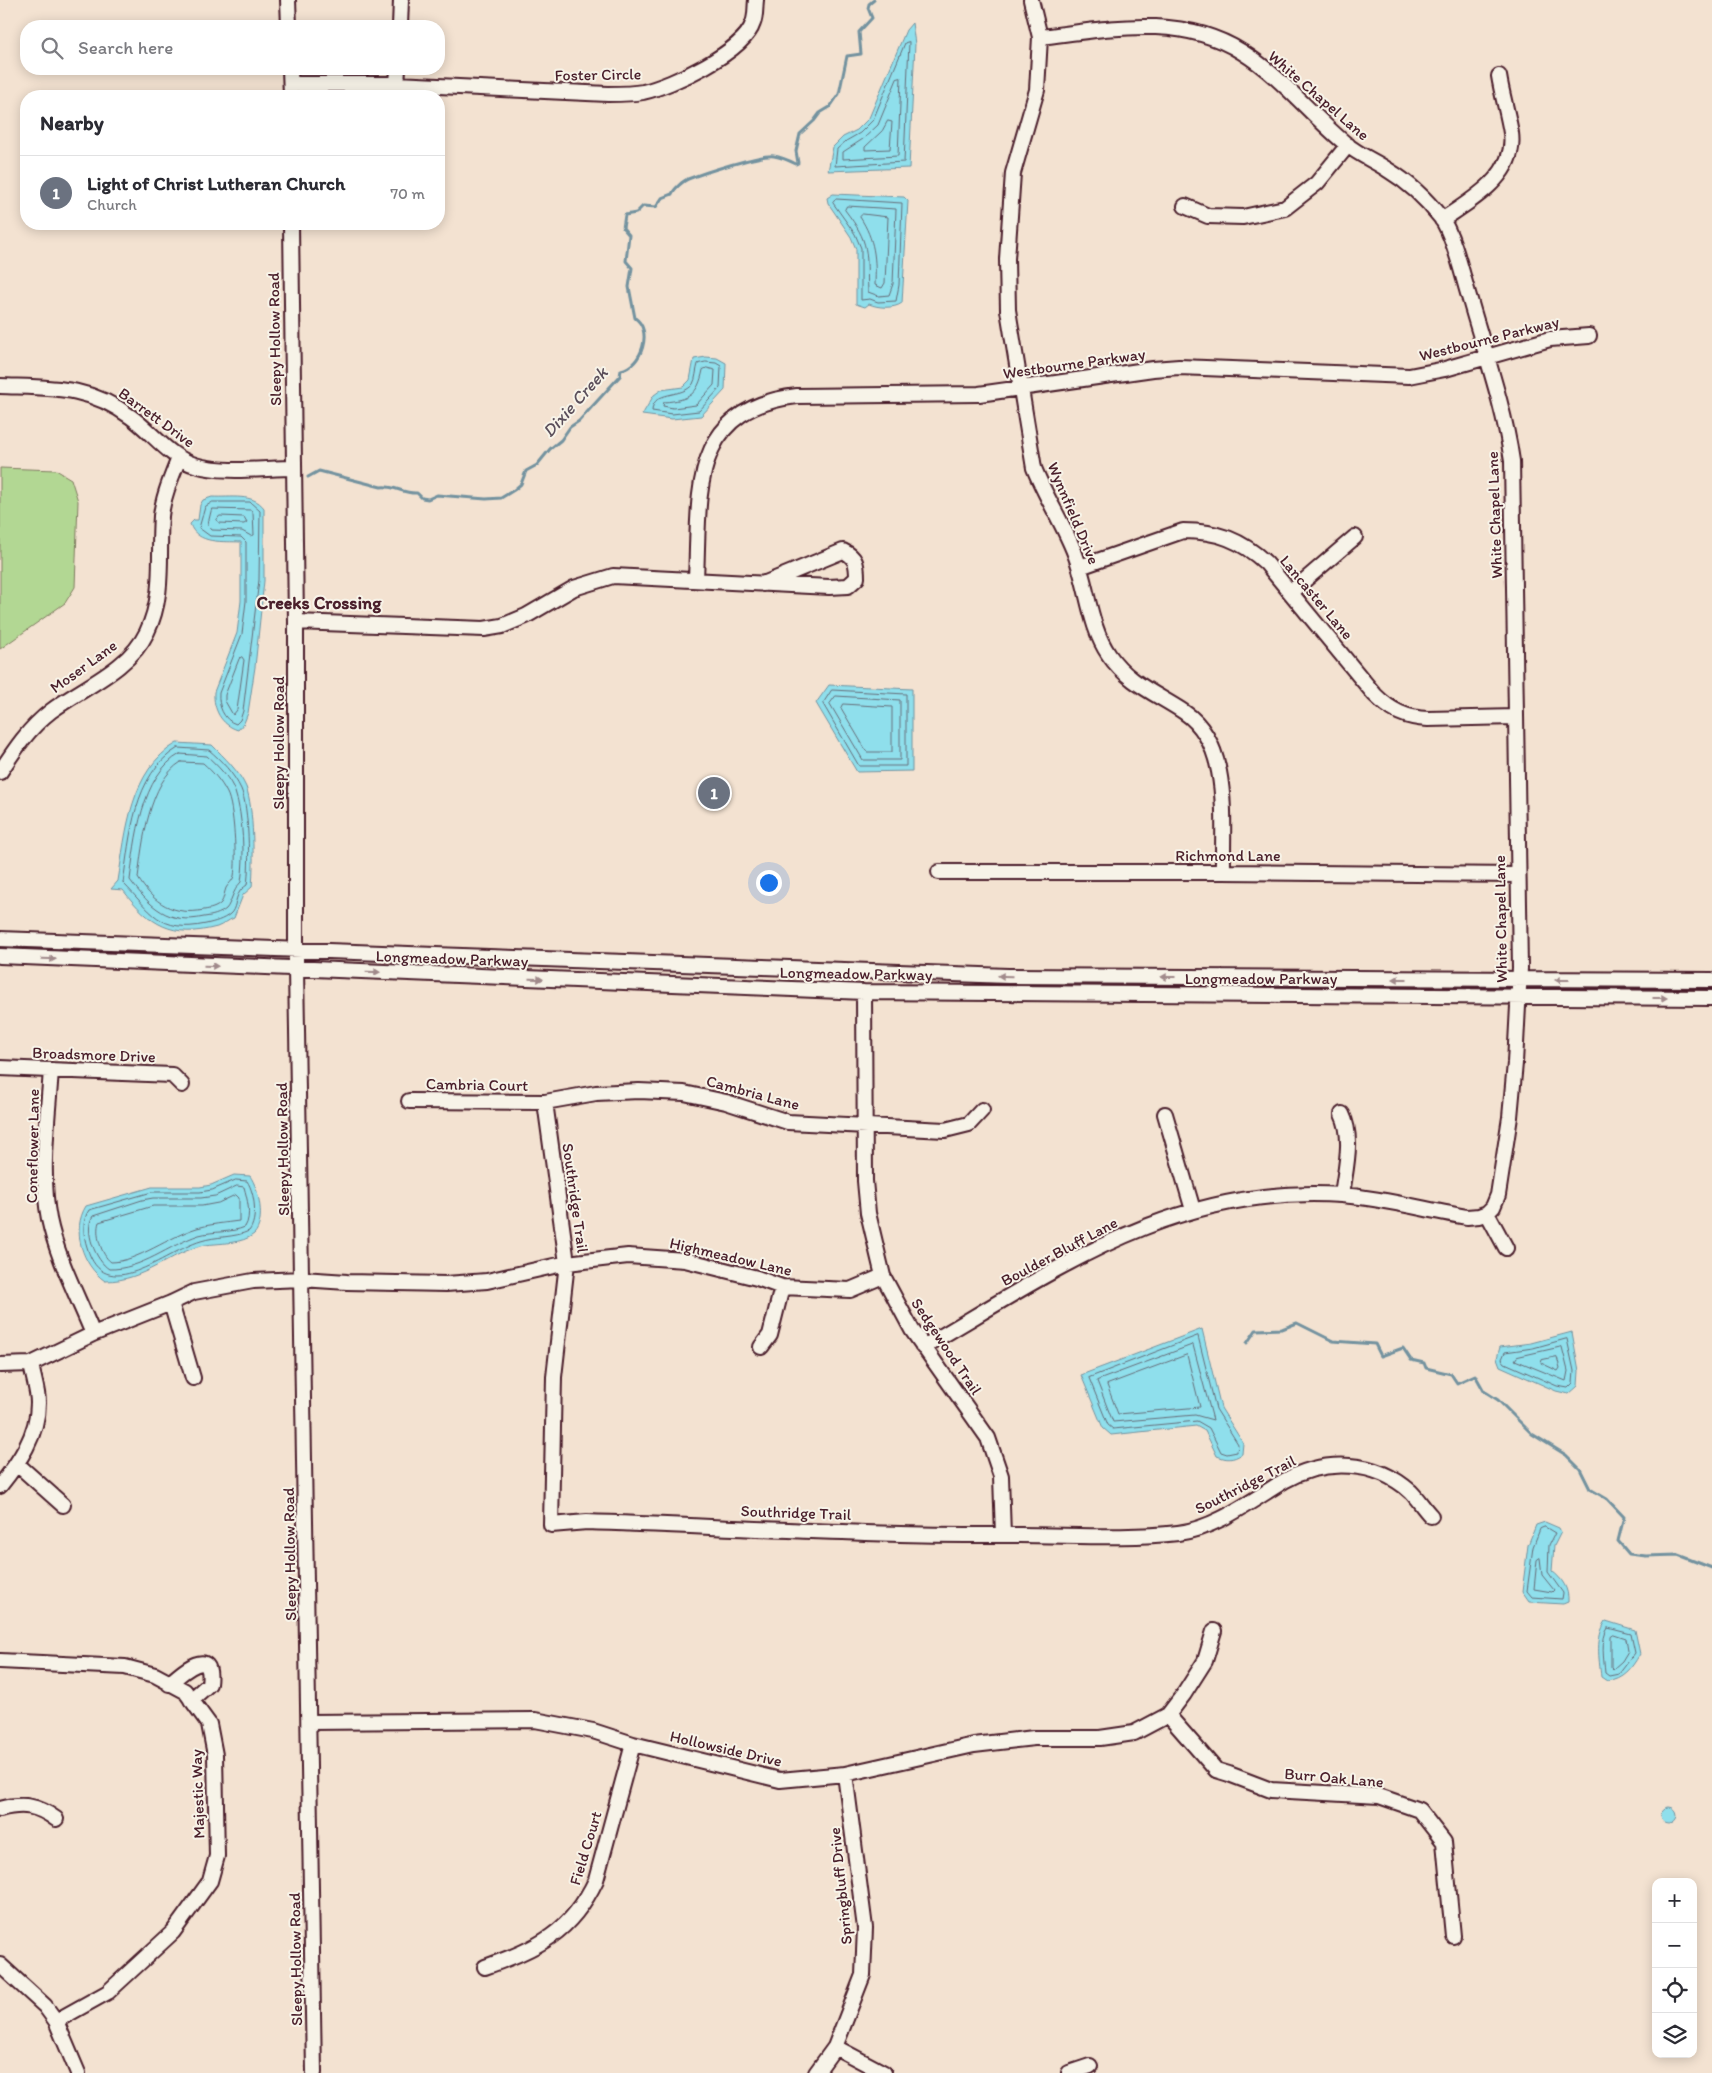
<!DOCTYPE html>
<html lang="en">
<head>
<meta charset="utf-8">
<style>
	:root { --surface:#fff; --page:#f2f2f3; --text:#2b2b33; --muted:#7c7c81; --line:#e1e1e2; --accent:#db2777 }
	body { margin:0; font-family:Itim,sans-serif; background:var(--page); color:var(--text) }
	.controls { position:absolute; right:15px; bottom:15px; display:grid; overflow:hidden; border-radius:10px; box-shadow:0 2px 12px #0003 }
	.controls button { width:45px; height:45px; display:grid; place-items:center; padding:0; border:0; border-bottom:1px solid var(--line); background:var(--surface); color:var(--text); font:25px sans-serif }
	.you { position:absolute; left:768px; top:882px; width:18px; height:18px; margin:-12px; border:4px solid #fff; border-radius:50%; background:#1a73e8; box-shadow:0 0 0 8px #1a73e833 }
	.badge { display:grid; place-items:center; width:32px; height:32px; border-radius:50%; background:var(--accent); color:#fff; font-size:16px; font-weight:700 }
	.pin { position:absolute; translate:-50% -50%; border:2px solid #fff; box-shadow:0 1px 5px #0006 }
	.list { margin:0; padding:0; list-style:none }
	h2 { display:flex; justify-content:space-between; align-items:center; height:65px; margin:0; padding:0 20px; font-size:21px }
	h2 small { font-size:16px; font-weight:400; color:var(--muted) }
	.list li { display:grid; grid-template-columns:32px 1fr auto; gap:15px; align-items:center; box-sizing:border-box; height:75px; padding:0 20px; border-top:1px solid var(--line) }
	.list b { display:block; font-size:19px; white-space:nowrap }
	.list p { margin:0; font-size:16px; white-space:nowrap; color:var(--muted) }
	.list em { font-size:16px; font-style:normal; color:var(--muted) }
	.icon { flex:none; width:28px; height:28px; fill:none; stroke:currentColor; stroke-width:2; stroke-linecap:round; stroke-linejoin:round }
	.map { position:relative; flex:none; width:1712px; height:2073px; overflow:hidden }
	.search { position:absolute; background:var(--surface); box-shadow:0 2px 12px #0003; left:20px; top:20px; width:425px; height:55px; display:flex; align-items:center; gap:12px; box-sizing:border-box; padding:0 18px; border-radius:20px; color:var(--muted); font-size:19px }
	.panel { position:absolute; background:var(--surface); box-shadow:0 2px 12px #0003; left:20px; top:90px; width:425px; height:140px; border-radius:20px }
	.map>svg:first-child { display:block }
	.green { fill:#b2d793; stroke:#7e7b5f }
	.water { fill:#8fdfec; stroke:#73929f }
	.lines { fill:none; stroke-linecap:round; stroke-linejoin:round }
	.shore { stroke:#666c78; stroke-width:1 }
	.stream { stroke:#73929f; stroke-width:3 }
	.minor-casing { stroke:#4a1f2b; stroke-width:18 }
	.minor { stroke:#f7f3e8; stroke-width:14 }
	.oneway { fill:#a0898a }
	.labels { text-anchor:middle; stroke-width:4; stroke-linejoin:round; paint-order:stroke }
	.street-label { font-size:16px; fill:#4a1f2b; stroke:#f7f3e8 }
	.water-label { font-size:18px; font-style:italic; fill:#5b4f5b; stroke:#f7f3e8 }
	.neighbourhood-label { font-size:18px; font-weight:bold; fill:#4a1f2b; stroke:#f7f3e8 }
</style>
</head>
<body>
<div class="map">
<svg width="1712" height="2073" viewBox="0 0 1712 2073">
	<rect width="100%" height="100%" fill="#f3e2d1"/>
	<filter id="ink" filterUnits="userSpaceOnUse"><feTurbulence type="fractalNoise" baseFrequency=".02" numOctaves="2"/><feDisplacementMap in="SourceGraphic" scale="10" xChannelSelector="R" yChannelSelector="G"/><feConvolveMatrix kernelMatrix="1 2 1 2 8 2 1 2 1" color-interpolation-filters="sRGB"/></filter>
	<g filter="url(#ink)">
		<path class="green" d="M0,468L56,470L71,479L78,501L75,587L65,603L0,649Z"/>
		<path class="water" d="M912,23L915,44L909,168L828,171L833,147L843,137L857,130L869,118L906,30Z
			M833,194L904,197L908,201L902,303C894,309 878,308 869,304L865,307L856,304V249L851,237L828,203L827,198Z
			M706,357L717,358L726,363L725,390L701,416L672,419L642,415L654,395L661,390L683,387L690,380L694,359Z
			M212,497C231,498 253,493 264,508V581L255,667L248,713L244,723L238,730C221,725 213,709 214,692L237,633L241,601V542C224,541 197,545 190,524L194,520H198L200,505L203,500Z
			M829,685L912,689V771L857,772L816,703Z
			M177,743L212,745C224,757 239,771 246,787C254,807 254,864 252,887L243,895L234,918C228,920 223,925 217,927C172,939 150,925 123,890L111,889L118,881C126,832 130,770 177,743Z
			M234,1175L250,1176C259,1189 266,1222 254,1234C243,1244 219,1243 205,1245C168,1253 146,1281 105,1281C82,1265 71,1230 86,1206L152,1187H200L211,1185Z
			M1202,1329L1221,1408L1243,1443L1242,1454C1233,1460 1227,1460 1217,1456L1205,1431L1196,1426L1111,1435L1103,1428L1081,1375Z
			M1572,1332L1579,1371L1578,1386L1569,1394L1556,1391L1500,1366L1497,1358L1500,1347L1531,1343Z
			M1545,1522L1559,1528L1561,1532L1554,1546L1552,1571C1562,1579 1569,1588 1568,1602L1563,1604L1529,1602L1522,1592L1528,1545L1536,1525Z
			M1606,1621L1635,1630L1640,1654C1631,1669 1625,1678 1607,1681L1601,1677C1599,1658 1595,1638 1606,1621Z
			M1661 1815a8 8 0 1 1 16 0a8 8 0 1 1-16 0Z"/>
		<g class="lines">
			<path class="shore" d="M909,42L904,162L835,166L837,149L846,141L860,133L873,120L905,43Z
				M901,78L898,156L843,159V152L863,139L878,125L897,79Z
				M888,121L892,122L890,149L865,150V147L882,131Z
				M836,199L902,203L899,285L896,301L878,302L870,299L861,300V248L855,234L833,203Z
				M847,206L896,209L893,284L889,295L879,296L868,292C866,251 871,244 845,210Z
				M863,214L888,217L885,283L882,288L875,285C876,259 875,240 860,217Z
				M706,362L716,363L721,366L720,388L699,411L672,414L652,411C653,389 682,399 693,384C696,379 696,370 698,364Z
				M707,368L715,370L714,385L696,405L673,408L663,406L664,402C689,400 698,395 703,370Z
				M213,502H250L260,511L259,580L243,711L240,720L236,724C223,720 218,705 219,693L242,634L246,601V542L241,537L210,536L199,528L205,507Z
				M212,509L251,510L253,513L254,535L251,536L242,531L212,530L208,525Z
				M220,516L244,517L247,522L244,524L219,523L217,520Z
				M242,657L244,660L237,710L233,715L225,701V695L239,659Z
				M832,690L906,694V766H859L823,704Z
				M836,696L900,700V760H863L830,704Z
				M843,704L892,707V752H867L841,708Z
				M178,748L209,750C221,760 234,774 241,789C249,807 250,865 247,885C244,887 240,890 239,893C235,899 236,909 230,914C223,920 214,922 206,924C159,934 151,911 123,883C130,838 133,774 178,748Z
				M180,754L207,756C217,765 231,779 235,792C243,815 245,858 241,882C232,891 231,904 226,909C220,914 212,916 204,917C169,925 150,907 130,880C135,841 141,775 180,754Z
				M181,762L203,763C212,771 221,781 227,793C234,806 237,860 234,876C233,881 228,884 226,888C224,893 224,899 221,903C216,908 210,909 204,910C174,916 153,903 138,878C142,844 149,781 181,762Z
				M236,1180L247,1181C255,1193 258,1220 249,1231C234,1238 216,1236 201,1241C164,1252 104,1308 87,1247C83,1235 82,1220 89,1210L152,1192H200L212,1190Z
				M237,1186L244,1187C247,1198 252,1216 245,1227C231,1233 214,1231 199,1235C169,1245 141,1270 109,1269C96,1261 83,1230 93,1216L142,1200L153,1198H201L215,1196Z
				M236,1195L239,1198V1221C225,1223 210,1224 197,1228C170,1236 137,1262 111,1262C101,1255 95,1233 99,1222L153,1206H202L218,1203Z
				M1198,1336L1216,1409L1238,1444L1237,1452L1227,1454L1221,1452L1209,1428L1197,1421L1113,1429L1108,1425L1089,1378Z
				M1567,1339L1574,1371L1573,1383L1568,1388L1557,1386L1505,1363L1502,1359L1505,1352L1533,1348Z
				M1193,1345L1213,1420L1195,1415L1113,1422L1097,1381Z
				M1562,1347L1568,1371L1566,1381L1515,1360L1517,1357Z
				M1187,1355L1200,1407L1118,1414L1107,1385Z
				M1557,1357L1560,1368L1558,1371L1541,1363L1542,1360Z
				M1545,1527L1555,1533L1549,1545L1548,1572L1563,1593L1562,1599L1532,1597L1527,1591L1533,1547L1540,1529Z
				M1540,1558L1542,1575L1554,1590L1552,1592L1534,1589L1537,1560Z
				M1608,1628L1631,1634L1635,1653L1619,1674L1609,1676L1605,1673C1604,1660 1600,1639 1608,1628Z
				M1614,1635L1626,1639L1628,1651L1622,1661L1613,1669L1611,1667V1637Z"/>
			<path class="stream" d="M308,477L319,471L381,487C394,485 403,494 417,493L422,498L428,499L437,495L486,499L501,498L514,490L521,484L526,471L537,465L550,449L561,440L570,427L579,421L620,376L621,370C642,366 653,330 635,318L629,287L632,268L626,261L629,235L623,228L625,215L636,213L643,206L656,207L662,198L672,194C674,189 683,181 688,179C703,173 761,154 774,156C781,157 790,161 796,164L798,163L796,151L800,134L814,121L820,113L830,107L839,94L847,56L861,54L859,32L872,18L868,8L869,4L874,0
				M1247,1343L1256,1330L1282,1329L1297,1323L1333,1341L1375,1344L1381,1356L1403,1348L1411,1360L1424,1363L1426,1368L1451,1374L1457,1383L1475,1375L1484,1391L1498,1400L1532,1434L1566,1455L1580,1469L1590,1489L1607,1499L1624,1517L1618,1541L1629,1554L1646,1556L1678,1555L1712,1568"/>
			<defs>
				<path id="minor" d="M288,0L289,26
					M1031,0L1040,37L1037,90L1013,173L1007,259L1008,310L1034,468C1046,498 1064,525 1075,554C1088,587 1089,626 1109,655C1128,683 1157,694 1184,712C1232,744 1222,821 1223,872
					M400,26L401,0
					M290,69L291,96
					M291,84H397L608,94C619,94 632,94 643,92C671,86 744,52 753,23C756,16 755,7 756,0
					M397,84L398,69
					M1185,206L1208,216L1243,217L1285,208L1317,183L1348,145
					M1442,220C1471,200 1517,176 1511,133C1508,114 1502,95 1499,76
					M291,224L296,622V969L314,2073
					M0,386C51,388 88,385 131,417C152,432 170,458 195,465C224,474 264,468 294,468
					M1080,567L1183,531C1218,531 1241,540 1266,563L1375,695C1391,711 1406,718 1428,719L1516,717
					M696,579C700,494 688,409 797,396L979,394L1153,369L1179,367L1409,376L1445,369L1550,339L1589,336
					M1291,592L1355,537
					M296,622L484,629L502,626L526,616L574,588L613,576L829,587L848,586L857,578C857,564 856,557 843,551L763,584
					M0,772C15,749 29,728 51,711C83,687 129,670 147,632C165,595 158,556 161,516C163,496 172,476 179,458
					M939,872H1223L1517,875
					M0,939L1008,976L1712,980
					M0,956L864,992L1712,998
					M864,992L865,1181L868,1213L883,1276L912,1330L988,1438L1001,1476L1003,1535
					M0,1068L172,1075L182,1085
					M51,1070C48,1117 40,1173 49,1219C57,1258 78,1297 93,1334
					M409,1101L545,1102L596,1093L639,1091L684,1093L726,1102L788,1122L945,1130L969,1124L982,1110
					M545,1102L567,1263L554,1377L551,1525L587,1522C731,1527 875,1536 1019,1535C1071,1535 1126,1539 1178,1533C1217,1528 1252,1500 1284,1481C1325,1458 1376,1460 1411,1492C1418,1499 1424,1509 1431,1516
					M1165,1114L1193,1210
					M1342,1195C1345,1170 1354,1138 1342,1114
					M1487,1213L1506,1248
					M171,1303L193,1378
					M761,1347L770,1335L782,1287
					M923,1347C1059,1268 1175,1184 1341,1195C1383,1198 1426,1210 1467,1217L1479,1216L1487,1213L1493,1207L1498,1195L1510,1117L1515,1063L1520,968L1512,461C1504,406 1485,353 1470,300C1463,278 1454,236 1441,218C1427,200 1408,182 1388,170C1375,161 1359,155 1346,144C1311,115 1281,76 1242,52C1180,13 1108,29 1040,37
					M0,1365L31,1364L93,1334L171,1303L194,1292L253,1281L302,1279L347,1282L446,1284L487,1281L567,1263L628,1256L685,1260L757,1278L782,1287L850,1290L883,1276
					M17,1464L63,1505
					M0,1486C19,1462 38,1435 38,1403C38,1390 33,1377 31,1364
					M0,1661L125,1667L155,1675L185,1691L209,1724L215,1755L217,1856L210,1881L173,1932L108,1992L56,2021
					M169,1684C182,1672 214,1644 209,1684L191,1700
					M1168,1715L1216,1770L1229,1774L1271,1790L1379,1796L1419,1810L1444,1842L1453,1936
					M309,1722L535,1720L593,1731L633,1744L780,1780L845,1774L974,1745L1034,1738H1100L1134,1733L1168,1715L1184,1694L1205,1661L1214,1631
					M0,1809C23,1803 37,1805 56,1819
					M0,1965L45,2006L56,2021L78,2073
					M485,1967C538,1948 571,1933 596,1880L633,1744
					M835,2047L884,2073
					M816,2073L835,2047L863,1975L865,1928L845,1774
					M1069,2073L1090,2066"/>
			</defs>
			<use href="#minor" class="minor-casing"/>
			<use href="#minor" class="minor"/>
		</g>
		<defs><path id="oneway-solid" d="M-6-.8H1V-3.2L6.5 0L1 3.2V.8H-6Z" transform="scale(1.25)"/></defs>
		<g class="oneway">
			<use href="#oneway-solid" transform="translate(49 959) rotate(2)"/>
			<use href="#oneway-solid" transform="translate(211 966) rotate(2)"/>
			<use href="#oneway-solid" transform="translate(373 972) rotate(2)"/>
			<use href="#oneway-solid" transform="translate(1005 976) rotate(-179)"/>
			<use href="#oneway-solid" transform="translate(1168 977) rotate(-180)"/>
			<use href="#oneway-solid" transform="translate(536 979) rotate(2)"/>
			<use href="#oneway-solid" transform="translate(1400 979) rotate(-180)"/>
			<use href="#oneway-solid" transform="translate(1562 980) rotate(-180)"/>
			<use href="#oneway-solid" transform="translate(1660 998)"/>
		</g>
	</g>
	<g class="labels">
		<g class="street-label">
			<text transform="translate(598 74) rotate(-1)" y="6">Foster Circle</text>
			<text transform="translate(1319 95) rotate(41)" y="6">White Chapel Lane</text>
			<text transform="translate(1489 338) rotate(-14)" y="6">Westbourne Parkway</text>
			<text transform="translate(274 339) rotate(-91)" y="6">Sleepy Hollow Road</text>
			<text transform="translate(1074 363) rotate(-8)" y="6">Westbourne Parkway</text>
			<text transform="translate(157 417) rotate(36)" y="6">Barrett Drive</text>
			<text transform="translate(1074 513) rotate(67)" y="6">Wynnfield Drive</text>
			<text transform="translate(1494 515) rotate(-92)" y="6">White Chapel Lane</text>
			<text transform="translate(1317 597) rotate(50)" y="6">Lancaster Lane</text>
			<text transform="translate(83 666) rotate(-36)" y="6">Moser Lane</text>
			<text transform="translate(278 743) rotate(-90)" y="6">Sleepy Hollow Road</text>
			<text x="1228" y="861">Richmond Lane</text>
			<text transform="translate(1500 919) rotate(-91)" y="6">White Chapel Lane</text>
			<text transform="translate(452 958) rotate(2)" y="6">Longmeadow Parkway</text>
			<text transform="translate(856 973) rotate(1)" y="6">Longmeadow Parkway</text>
			<text x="1261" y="984">Longmeadow Parkway</text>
			<text transform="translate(94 1054) rotate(2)" y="6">Broadsmore Drive</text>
			<text transform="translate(477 1084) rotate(1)" y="6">Cambria Court</text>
			<text transform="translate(753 1092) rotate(15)" y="6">Cambria Lane</text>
			<text transform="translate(32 1146) rotate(-89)" y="6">Coneflower Lane</text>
			<text transform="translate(282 1149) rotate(-91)" y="6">Sleepy Hollow Road</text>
			<text transform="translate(576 1198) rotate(82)" y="6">Southridge Trail</text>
			<text transform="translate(1059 1251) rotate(-28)" y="6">Boulder Bluff Lane</text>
			<text transform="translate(731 1256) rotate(13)" y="6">Highmeadow Lane</text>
			<text transform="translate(947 1346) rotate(56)" y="6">Sedgewood Trail</text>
			<text transform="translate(1245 1484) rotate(-27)" y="6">Southridge Trail</text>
			<text transform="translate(796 1512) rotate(2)" y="6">Southridge Trail</text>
			<text transform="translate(289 1554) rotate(-91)" y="6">Sleepy Hollow Road</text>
			<text transform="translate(726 1748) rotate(13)" y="6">Hollowside Drive</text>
			<text transform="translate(1334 1777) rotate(5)" y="6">Burr Oak Lane</text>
			<text transform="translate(197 1794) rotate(-92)" y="6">Majestic Way</text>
			<text transform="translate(585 1848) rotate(-73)" y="6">Field Court</text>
			<text transform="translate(840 1886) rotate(-96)" y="6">Springbluff Drive</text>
			<text transform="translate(295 1959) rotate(-91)" y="6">Sleepy Hollow Road</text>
		</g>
		<g class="water-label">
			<text transform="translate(575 402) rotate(-48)" y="6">Dixie Creek</text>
		</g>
		<g class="neighbourhood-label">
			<text x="319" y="609">Creeks Crossing</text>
		</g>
	</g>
</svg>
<div class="controls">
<button>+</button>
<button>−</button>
<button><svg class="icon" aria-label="locate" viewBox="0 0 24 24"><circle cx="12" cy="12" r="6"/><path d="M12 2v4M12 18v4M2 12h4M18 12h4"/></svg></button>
<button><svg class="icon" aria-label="layers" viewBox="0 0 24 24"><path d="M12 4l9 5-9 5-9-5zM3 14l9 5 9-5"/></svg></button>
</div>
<div class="you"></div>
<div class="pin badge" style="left:714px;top:793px;background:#6b7280">1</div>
<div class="search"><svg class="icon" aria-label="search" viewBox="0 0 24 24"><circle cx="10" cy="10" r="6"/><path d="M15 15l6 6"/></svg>Search here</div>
<section class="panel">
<h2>Nearby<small></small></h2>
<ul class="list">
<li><span class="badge" style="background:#6b7280">1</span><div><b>Light of Christ Lutheran Church</b><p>Church</p></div><em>70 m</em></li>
</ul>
</section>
</div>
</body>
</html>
